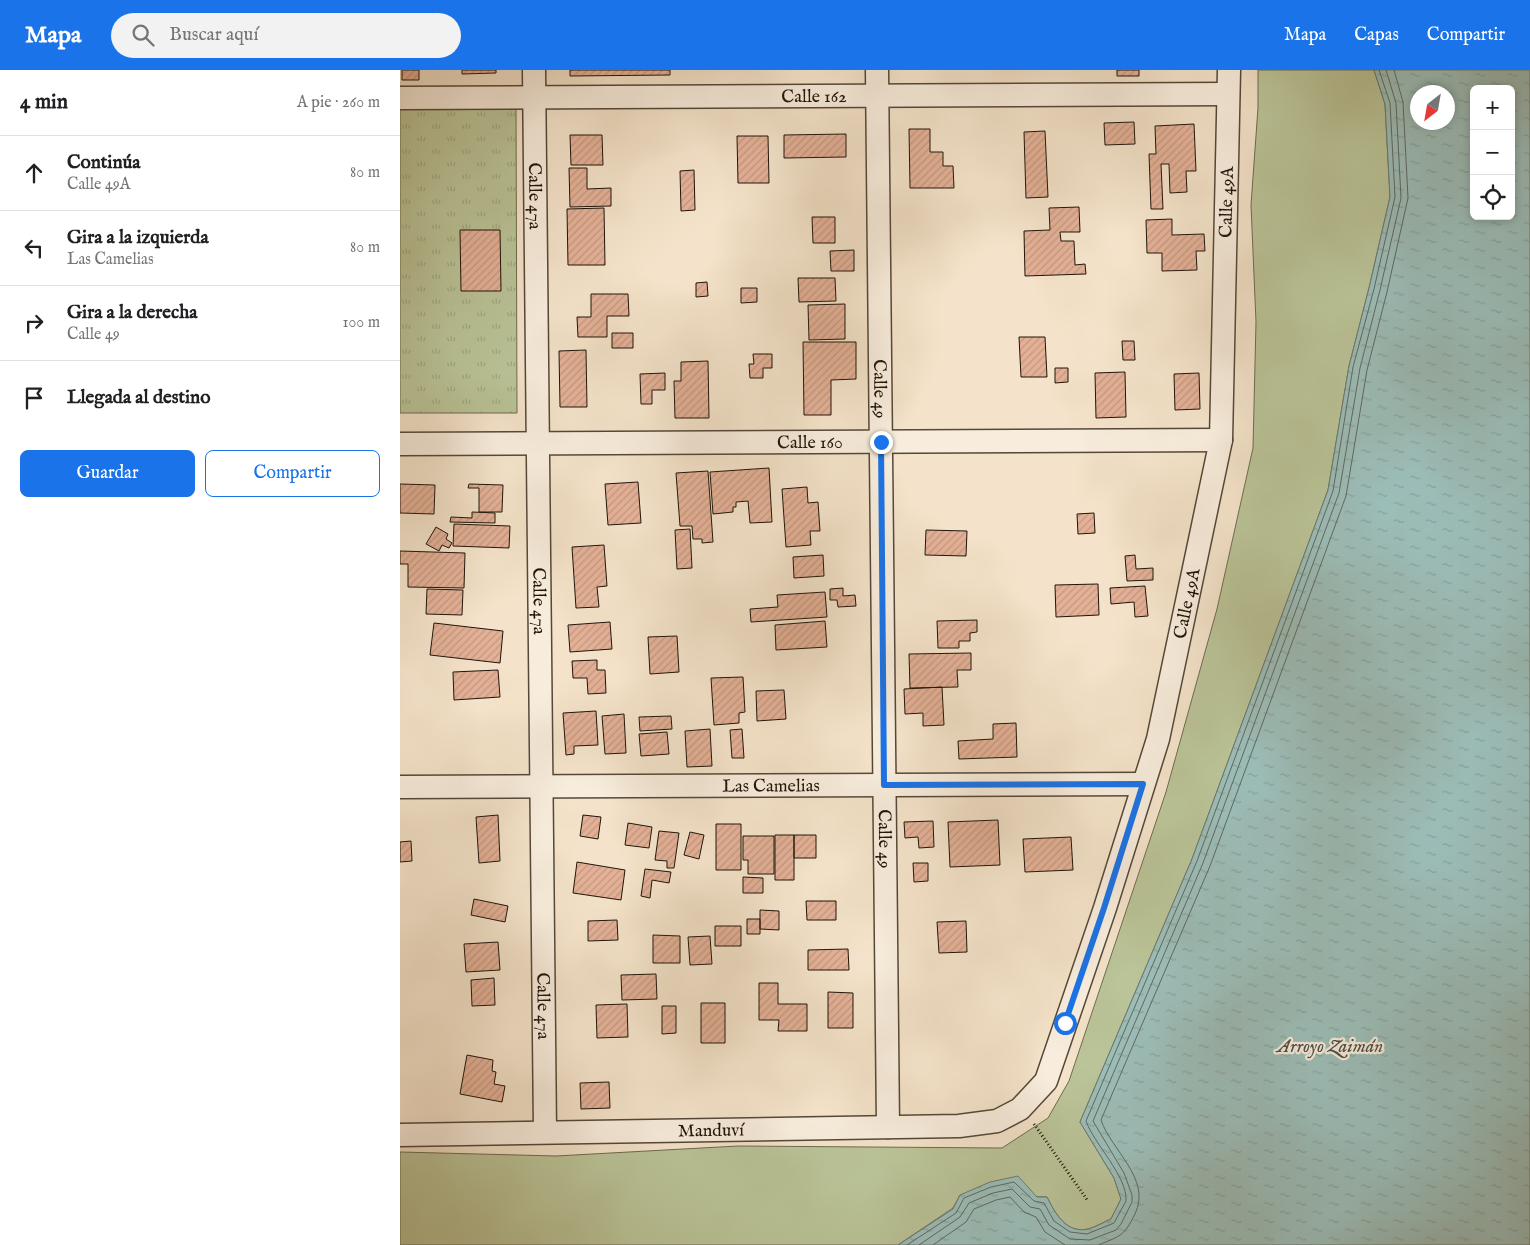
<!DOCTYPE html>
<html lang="es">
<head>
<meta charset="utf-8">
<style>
	:root { --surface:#fff; --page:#f2f2f2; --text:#202124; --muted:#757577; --line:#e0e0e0; --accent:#1a73e8 }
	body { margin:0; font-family:"IM FELL English",serif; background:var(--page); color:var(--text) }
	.controls { position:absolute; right:15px; top:15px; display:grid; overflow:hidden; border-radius:8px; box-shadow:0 2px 8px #0003 }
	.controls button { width:45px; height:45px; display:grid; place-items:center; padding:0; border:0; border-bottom:1px solid var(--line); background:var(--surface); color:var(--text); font:25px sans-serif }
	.compass { position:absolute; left:1010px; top:15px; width:45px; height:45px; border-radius:50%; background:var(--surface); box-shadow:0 2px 8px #0003; rotate:211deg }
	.stop { position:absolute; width:15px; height:15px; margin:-11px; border:4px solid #1a73e8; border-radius:50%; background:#fff }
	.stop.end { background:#1a73e8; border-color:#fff; box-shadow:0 1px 5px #0008 }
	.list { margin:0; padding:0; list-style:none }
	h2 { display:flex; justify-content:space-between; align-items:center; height:65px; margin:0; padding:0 20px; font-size:21px }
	h2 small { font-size:16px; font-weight:400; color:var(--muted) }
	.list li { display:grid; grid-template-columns:32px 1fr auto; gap:15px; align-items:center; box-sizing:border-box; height:75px; padding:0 20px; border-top:1px solid var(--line) }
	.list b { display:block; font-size:19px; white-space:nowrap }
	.list p { margin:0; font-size:16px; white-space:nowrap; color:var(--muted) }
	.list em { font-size:16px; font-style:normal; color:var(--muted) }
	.actions { display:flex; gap:10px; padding:15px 20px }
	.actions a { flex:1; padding:11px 0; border:1px solid var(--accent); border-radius:8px; text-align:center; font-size:18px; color:var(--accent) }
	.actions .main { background:var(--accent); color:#fff }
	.icon { flex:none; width:28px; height:28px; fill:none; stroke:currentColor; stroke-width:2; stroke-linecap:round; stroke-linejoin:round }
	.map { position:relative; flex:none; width:1130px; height:1175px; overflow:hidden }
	header { display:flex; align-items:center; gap:30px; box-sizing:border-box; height:70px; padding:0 25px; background:var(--accent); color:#fff }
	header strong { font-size:24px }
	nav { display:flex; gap:28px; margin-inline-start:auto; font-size:18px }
	.search { width:350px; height:45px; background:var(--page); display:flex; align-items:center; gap:12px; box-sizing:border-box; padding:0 18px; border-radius:28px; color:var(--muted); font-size:19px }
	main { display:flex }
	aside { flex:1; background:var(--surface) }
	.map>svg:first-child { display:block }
	.grass { fill:#bac498; stroke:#6c6c50 }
	.park { fill:url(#park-tufts); stroke:#6c6c50 }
	.water { fill:url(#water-ripples); stroke:#6a7a73; fill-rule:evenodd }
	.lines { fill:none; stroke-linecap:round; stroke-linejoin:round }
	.shore { stroke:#5e6961; stroke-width:1 }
	.building { fill:url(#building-hatch); stroke:#1f1409 }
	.minor-casing { stroke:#544839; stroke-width:25 }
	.path { stroke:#1f1409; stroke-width:3; stroke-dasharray:1 2.5; stroke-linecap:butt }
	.minor { stroke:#f8eddd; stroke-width:22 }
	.route { stroke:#1a73e8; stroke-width:6 }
	.labels { text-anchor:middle; stroke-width:4.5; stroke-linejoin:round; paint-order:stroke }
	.street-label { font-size:18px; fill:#1f1409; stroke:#f8eddd }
	.water-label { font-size:19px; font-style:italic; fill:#4b5047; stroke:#f8eddd }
</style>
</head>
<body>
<header>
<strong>Mapa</strong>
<div class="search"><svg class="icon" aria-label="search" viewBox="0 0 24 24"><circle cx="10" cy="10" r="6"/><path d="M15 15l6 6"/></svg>Buscar aquí</div>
<nav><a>Mapa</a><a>Capas</a><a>Compartir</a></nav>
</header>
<main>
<aside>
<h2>4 min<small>A pie · 260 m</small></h2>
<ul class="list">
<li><svg class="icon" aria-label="ahead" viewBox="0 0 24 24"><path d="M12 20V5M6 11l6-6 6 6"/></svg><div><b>Continúa</b><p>Calle 49A</p></div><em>80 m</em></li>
<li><svg class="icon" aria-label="left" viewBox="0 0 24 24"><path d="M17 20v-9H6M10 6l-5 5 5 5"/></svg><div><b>Gira a la izquierda</b><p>Las Camelias</p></div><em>80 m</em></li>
<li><svg class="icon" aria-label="right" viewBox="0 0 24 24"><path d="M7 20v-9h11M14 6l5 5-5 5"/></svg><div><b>Gira a la derecha</b><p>Calle 49</p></div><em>100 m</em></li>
<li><svg class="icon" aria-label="arrive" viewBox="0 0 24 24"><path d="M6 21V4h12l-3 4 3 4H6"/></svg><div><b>Llegada al destino</b></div></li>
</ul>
<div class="actions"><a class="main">Guardar</a><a>Compartir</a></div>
</aside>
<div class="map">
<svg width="1130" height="1175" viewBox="0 0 1130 1175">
	<defs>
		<pattern id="park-tufts" width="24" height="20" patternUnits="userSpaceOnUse" patternTransform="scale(1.25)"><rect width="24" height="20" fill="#bac498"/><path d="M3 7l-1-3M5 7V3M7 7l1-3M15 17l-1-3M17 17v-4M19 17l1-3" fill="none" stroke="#9fa882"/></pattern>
		<pattern id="water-ripples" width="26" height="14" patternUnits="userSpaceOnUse" patternTransform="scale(1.25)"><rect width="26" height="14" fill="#9cbeb9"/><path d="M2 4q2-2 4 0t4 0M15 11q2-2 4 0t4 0" fill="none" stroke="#86a29e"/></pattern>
		<pattern id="building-hatch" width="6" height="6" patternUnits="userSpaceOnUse" patternTransform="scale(1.25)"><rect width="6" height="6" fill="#e4b197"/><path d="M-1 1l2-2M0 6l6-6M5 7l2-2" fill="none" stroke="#c39781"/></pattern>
	</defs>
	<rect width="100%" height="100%" fill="#f4e3ca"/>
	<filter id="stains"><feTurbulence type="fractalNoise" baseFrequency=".004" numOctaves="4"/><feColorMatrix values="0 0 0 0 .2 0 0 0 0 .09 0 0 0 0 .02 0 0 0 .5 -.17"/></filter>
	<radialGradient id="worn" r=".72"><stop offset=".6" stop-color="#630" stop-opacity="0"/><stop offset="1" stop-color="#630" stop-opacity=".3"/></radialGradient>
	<path class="grass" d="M858,0H974L985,34L990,127L969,218L949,296L928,420L792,789L680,1052L714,1108L721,1129L711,1149C704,1152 696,1157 688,1159C666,1164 655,1143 647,1127L560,1125L553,1138L498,1175H0V1082L156,1086L338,1076L602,1078L648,1048L669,1011L766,722L817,539L853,378L856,252L851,135L858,38Z"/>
	<path class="park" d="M0,37H116L117,343H0Z"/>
	<path class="water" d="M974,0H1130V1175H498L553,1139L560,1125L590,1112L618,1106L637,1127H647C655,1143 666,1164 688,1159C696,1157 704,1152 711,1149L721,1129L714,1108L680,1052L792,789L928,420L949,296L969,218L990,127L985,34ZM1074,19H1111V146H1074ZM1018,22H1048V52H1018Z"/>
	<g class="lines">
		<path class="shore" d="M507,1175L556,1143L564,1128L591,1117L614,1112L634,1131L644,1133L654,1151L670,1162L687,1164L714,1153L726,1131C728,1107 694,1074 686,1051L797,791L933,421L953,297L974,219L995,127L990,33L979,0
			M519,1175L560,1147L569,1133L593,1123L612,1119L630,1137L640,1139L649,1155L670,1169L690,1170L716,1160L721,1154L732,1132V1125L724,1103L693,1051L803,793L939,423L960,298L980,220L1001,128L996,33L986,0
			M533,1175L566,1152L574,1139L596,1130L610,1127L624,1142L636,1147L645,1162L665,1175
			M698,1175C721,1166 724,1166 735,1144C752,1109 711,1080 701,1050L810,796L946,426L967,300L987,222L1008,128L1003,32L994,0"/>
	</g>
	<path class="building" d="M2,0H19V10H2Z
		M62,0H96V3L62,4Z
		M170,0H270V5L170,6Z
		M717,0H739V6H717Z
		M734,52L735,74L705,75L704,53Z
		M794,54L796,101H786L787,122L770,123L769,94H761L763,139H751L749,84H756L755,56Z
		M509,59H530V82H543V96H553L554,118H510Z
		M645,61L648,127L626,128L624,62Z
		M446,64V87L384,88V65Z
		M170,65H202L203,95H171Z
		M337,66H368L369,113H338Z
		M169,98H187V119L211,118V136L170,137Z
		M294,100L295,140L281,141L280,101Z
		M679,137L680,162H660L661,171H674L675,195L685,194L686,204L625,206L624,161L650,160L649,138Z
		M204,138L205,195H168L167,139Z
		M412,147H435V173H413Z
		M772,149V165L804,164L805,181H796L797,200L762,201V183H747L746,150Z
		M60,160H100L101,221H61Z
		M454,180V201H431L430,181Z
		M398,208H435L436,231L399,232Z
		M307,212L308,226L296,227V213Z
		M341,218H357V232L341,233Z
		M191,224H228L229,246H207V267H178L177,247H191Z
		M445,234V269L409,270L408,235Z
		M212,263H233V278H212Z
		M619,267H645L647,307H621Z
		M722,271H734L735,290H723Z
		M403,272H456V309L431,310V345H404Z
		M186,280L187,337H160L159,281Z
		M353,284H372V298H363V308H350L349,294H354Z
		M308,291L309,348H275L274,311H281V292Z
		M655,298H668V312L655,313Z
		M725,302L726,347L696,348L695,303Z
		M265,303V320H252V334H241L240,304Z
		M799,303L800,339L775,340L774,304Z
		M369,398L372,452L350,453L348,431L336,432V437H333V442L313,444L310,402Z
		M308,401L313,472L302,473V469H293L292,456H280L276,403Z
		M238,412L241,453L208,455L205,414Z
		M0,414L35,415L34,444L0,443Z
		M69,414L103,415L102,442H79V418H68Z
		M407,417L408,433L418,432L420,461H410L411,475L386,477L382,419Z
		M72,442L95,443V453L50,452L51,447L72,448Z
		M694,443L695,463L678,464L677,444Z
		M54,454L110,456L109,478L53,476Z
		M36,457L48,464L46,469L52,473L49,478L42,475L39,481L26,474Z
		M290,459L292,498L277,499L275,460Z
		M526,460L567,461L566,486L525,485Z
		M204,475L207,516L197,517L199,537L176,538L172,477Z
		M0,481L65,483L64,518L8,517V494H0Z
		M423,485L424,506L394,508L393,487Z
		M735,485L736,499L753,498V510L727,511L725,486Z
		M698,514L699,545L656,547L655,515Z
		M745,516L748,546L735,547L734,532L711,534L710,518Z
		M443,518V526L455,525L456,536L438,537L437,530H430V519Z
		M27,519L63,520L62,545L26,544Z
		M425,522L427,547L351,552L350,539L378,537L377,525Z
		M577,550V562L570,563V571H559V578H538L537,551Z
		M425,551L427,577L376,580L375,555Z
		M210,552L212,579L170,582L168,555Z
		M34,553L103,561L100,593L30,585Z
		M277,566L279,602L250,604L248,567Z
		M571,583V600H557L558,617L510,618L509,584Z
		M197,590V600H205L206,623L188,624L187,608H173L172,591Z
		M98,600L100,627L54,630L53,602Z
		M343,607L345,642L339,643V653L314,655L311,608Z
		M542,617L544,655L523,656V643L505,644L504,619Z
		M384,620L386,649L357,651L356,621Z
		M196,641L198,675L174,676V684L166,685L163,643Z
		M224,644L226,683L205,684L202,646Z
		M271,646L272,659L240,661L239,647Z
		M616,653L617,687L559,689L558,671L593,669V654Z
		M310,659L312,696L287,697L285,661Z
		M342,659L344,688H332L330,660Z
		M267,662L269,684L241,686L239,664Z
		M98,745L100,791L79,793L76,747Z
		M183,745L201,747L198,769L180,766Z
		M598,750L600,795L550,797L548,752Z
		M533,751L534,777L519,778L518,767L505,768L504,752Z
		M228,753L252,757L249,778L225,775Z
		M316,754H341V800H316Z
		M259,761L279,763L274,798H267V791L255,790Z
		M290,762L304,765L299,789L284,785Z
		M375,765H394V810H375Z
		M394,765H416V788H394Z
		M343,766H374V804H348V790H343Z
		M671,767L673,800L625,802L623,769Z
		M11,771L12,791L0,792V772Z
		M177,792L225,800L221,830L173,823Z
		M513,793H528V811L514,812Z
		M245,799L271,802L269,813L252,810L250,828L241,826Z
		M343,807L363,808V823H343Z
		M74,829L108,836L105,852L71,845Z
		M406,831H436V850H407Z
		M360,840L379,841V860L360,859Z
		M347,849H360V864H347Z
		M217,850L218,870L188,871V851Z
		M566,851L567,882L539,883L537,852Z
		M315,856H341V876H315Z
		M253,865L280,866V893H253Z
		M310,866L312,894L290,895L288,867Z
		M98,872L100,900L66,902L64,874Z
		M448,879L449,900H408V880Z
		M256,904L257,929L222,930L221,905Z
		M94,908L95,935L72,936L71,910Z
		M359,913H378V934H407V961H378L379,950H359Z
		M428,922L453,923V958H428Z
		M301,933H325V973H301Z
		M227,934L228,967L197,968L196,935Z
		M262,936H276V963L262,964Z
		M67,985L93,990L92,1001L96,1002L94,1014L105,1016L102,1032L60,1024Z
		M209,1012L210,1038L181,1039L180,1013Z"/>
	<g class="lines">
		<defs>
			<g id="minor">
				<path id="s1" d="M134,0L145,1062"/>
				<path id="s2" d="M477,0L488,1057"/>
				<path id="s3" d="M0,28L828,24"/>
				<path id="s4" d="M0,374L821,370"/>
				<path id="s5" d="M0,717L743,714"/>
				<path id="s6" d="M0,1065L559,1056L597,1051L620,1039L646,1011L705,838L758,669L821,370L829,0"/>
			</g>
		</defs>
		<use href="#minor" class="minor-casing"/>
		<path class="path" d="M634,1054L688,1131"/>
		<use href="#minor" class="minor"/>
	</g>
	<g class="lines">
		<path class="route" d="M481,372L484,715L743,714L704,838L665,953"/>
	</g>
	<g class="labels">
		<g class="street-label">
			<text dy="6" stroke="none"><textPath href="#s3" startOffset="414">Calle 162</textPath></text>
			<text dy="6" stroke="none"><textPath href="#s1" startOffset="126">Calle 47a</textPath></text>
			<text dy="6" stroke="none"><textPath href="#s6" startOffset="1565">Calle 49A</textPath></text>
			<text dy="6" stroke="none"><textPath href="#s2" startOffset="319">Calle 49</textPath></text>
			<text dy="6" stroke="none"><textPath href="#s4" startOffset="410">Calle 160</textPath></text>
			<text dy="6" stroke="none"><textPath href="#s1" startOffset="531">Calle 47a</textPath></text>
			<text dy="6" stroke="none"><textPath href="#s6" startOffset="1160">Calle 49A</textPath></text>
			<text dy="6" stroke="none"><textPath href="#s5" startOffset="371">Las Camelias</textPath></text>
			<text dy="6" stroke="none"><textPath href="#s2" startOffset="769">Calle 49</textPath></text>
			<text dy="6" stroke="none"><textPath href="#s1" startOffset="936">Calle 47a</textPath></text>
			<text dy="6" stroke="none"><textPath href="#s6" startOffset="311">Manduví</textPath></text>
		</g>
		<g class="water-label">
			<text x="930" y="982">Arroyo Zaimán</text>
		</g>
	</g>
	<rect width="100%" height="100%" filter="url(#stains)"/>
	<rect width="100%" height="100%" fill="url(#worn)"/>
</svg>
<div class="controls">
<button>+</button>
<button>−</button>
<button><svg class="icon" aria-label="locate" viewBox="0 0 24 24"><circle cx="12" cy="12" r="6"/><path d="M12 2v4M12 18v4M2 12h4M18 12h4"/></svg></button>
</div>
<svg class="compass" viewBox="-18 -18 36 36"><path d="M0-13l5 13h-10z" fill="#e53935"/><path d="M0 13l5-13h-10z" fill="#757577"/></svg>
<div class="stop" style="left:665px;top:953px"></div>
<div class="stop end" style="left:481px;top:372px"></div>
</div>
</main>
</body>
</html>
